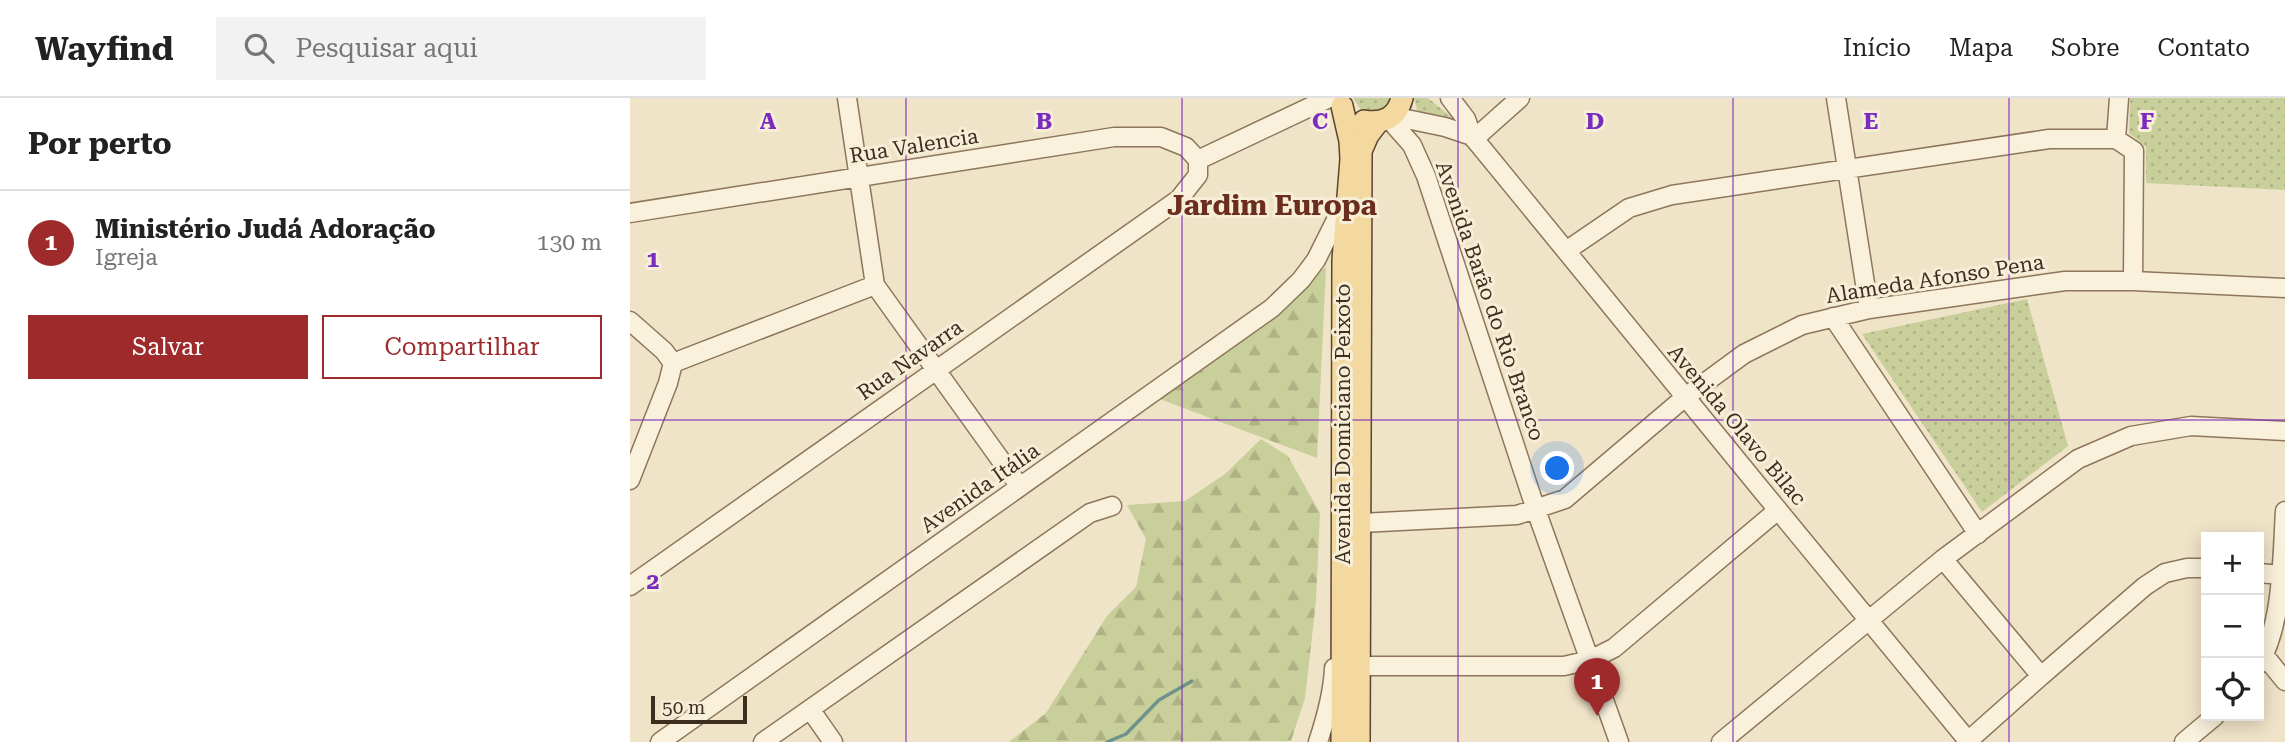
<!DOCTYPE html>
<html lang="pt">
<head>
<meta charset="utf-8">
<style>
	:root { --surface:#fff; --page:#f2f2f2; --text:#222; --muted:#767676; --line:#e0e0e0; --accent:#9e2a2b }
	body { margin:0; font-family:"Roboto Serif",serif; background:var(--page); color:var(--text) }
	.controls { position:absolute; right:21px; bottom:21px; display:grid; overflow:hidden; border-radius:0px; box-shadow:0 4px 18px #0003 }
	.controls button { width:63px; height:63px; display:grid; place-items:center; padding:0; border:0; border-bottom:2px solid var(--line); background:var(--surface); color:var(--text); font:35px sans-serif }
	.scale { position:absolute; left:21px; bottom:18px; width:96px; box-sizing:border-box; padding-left:7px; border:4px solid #3d2e20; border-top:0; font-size:19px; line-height:24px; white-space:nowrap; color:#3d2e20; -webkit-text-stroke:5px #f7eed8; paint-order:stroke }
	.you { position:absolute; left:928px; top:371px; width:24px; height:24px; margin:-18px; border:5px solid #fff; border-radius:50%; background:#1a73e8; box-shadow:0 0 0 10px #1a73e833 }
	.badge { display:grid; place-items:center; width:46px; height:46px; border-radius:50%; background:var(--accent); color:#fff; font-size:23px; font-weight:700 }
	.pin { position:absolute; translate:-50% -58px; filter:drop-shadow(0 2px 4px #0008) }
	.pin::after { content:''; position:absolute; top:37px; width:24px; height:21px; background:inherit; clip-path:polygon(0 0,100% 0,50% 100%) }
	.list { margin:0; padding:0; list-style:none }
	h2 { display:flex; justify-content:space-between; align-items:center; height:91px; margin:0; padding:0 28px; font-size:30px }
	h2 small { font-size:23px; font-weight:400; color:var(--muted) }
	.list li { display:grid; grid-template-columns:46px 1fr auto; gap:21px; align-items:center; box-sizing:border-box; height:105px; padding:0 28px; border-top:2px solid var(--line) }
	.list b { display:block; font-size:26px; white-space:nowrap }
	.list p { margin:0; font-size:23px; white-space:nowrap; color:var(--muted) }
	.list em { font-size:23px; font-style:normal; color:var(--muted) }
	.actions { display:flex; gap:14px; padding:21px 28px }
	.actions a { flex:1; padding:16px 0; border:2px solid var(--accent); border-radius:0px; text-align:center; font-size:24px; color:var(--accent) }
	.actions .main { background:var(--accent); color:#fff }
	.icon { flex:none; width:38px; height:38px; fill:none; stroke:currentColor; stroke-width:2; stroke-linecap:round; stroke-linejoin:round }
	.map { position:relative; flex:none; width:1655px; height:644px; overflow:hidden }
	header { display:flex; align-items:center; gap:42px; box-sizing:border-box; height:98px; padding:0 35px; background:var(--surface); border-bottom:2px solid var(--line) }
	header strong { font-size:33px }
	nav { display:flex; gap:38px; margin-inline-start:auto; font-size:24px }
	.search { width:490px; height:63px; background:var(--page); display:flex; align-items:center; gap:18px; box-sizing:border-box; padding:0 24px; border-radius:0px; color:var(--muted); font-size:26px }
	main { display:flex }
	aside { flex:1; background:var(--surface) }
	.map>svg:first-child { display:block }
	.grass { fill:url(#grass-dots) }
	.forest { fill:url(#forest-firs) }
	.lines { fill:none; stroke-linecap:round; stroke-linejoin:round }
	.stream { stroke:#6f938a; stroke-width:3.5 }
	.minor-casing { stroke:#8d765c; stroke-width:21 }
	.major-casing { stroke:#5b4430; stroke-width:24 }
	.minor { stroke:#faf1dc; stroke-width:18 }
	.major { stroke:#f3d9a0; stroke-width:21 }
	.grid { fill:none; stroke:#7b2cbf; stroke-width:2; stroke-opacity:0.55 }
	.labels { text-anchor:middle; stroke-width:6; stroke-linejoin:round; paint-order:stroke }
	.street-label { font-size:21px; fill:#3d2e20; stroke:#f7eed8 }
	.district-label { font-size:28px; font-weight:bold; fill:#6b2e1e; stroke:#f7eed8 }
	.grid-label { font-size:23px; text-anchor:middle; font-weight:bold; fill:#7b2cbf; stroke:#f7eed8; stroke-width:6; stroke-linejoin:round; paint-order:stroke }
</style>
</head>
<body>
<header>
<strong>Wayfind</strong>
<div class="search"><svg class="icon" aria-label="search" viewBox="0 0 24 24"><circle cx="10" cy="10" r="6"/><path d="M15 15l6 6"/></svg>Pesquisar aqui</div>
<nav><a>Início</a><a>Mapa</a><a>Sobre</a><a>Contato</a></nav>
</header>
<main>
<aside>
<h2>Por perto<small></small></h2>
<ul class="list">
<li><span class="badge">1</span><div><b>Ministério Judá Adoração</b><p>Igreja</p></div><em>130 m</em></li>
</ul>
<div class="actions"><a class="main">Salvar</a><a>Compartilhar</a></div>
</aside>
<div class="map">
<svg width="1655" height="644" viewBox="0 0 1655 644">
	<defs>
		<pattern id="grass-dots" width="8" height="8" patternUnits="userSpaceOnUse" patternTransform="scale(1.75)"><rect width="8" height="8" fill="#c9cf9b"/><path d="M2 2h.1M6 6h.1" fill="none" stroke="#aeb285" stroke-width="1.8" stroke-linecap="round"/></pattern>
		<pattern id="forest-firs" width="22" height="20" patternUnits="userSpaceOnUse" patternTransform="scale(1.75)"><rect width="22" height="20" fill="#c9cf9b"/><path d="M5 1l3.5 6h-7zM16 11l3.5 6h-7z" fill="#aeb285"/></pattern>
	</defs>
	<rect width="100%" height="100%" fill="#f0e4c8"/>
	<path class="grass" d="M723,0H763L755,14L733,15Z
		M784,0H798L828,24L788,15Z
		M1500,0H1655V92L1516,85V49L1499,35Z
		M1397,201L1438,348L1352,414L1232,236Z"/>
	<path class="forest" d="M696,169L687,360L527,300Z
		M631,341L658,358L690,415L686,503L675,600L661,643L379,644L416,615L477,518L506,489L516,441L497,407L555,403L595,376Z"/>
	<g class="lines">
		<path class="stream" d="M477,644L496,636L529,602L562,583"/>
		<defs>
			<path id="minor" d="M217,0L245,187L390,389
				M820,0L836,21L842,38C1008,240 1172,443 1339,644
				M1206,0L1239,211
				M762,18L815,29L842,38
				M759,21L782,47L796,78L906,412L989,644
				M844,41L890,0
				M1486,41L1489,0
				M568,62L699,0
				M0,115L484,39H531L556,49L568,62
				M936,153L999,110L1042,97L1419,41H1486L1504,53L1503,183
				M1203,219L1348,436
				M0,223L34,253L43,265L38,285L0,382
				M43,265L245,187
				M731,425L887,417L935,401L1054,300L1114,256L1172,227L1239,211L1435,183H1503L1655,190
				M1576,470H1557L1535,475L1515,488L1411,578L1313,461L1448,361L1501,338L1561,328L1655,333
				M1629,475L1651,477
				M0,488L549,101L568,77V62
				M1634,557L1655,583
				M1629,566C1653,525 1652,460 1655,413
				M730,568H934L960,562L984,550L1148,412
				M180,611L203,644
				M1338,643L1411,578
				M30,644L642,210L671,182L686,162L716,102
				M133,644L460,415L482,408
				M688,644C696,620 703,595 704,570
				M1091,644L1313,461
				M1554,644L1585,618"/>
			<path id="major" d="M712,8L720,43L721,61L713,162L712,644
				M734,23C753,26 767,20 772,0
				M729,644L731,53L738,37L748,24"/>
		</defs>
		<use href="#minor" class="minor-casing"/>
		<use href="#major" class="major-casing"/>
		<use href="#minor" class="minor"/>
		<use href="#major" class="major"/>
	</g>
	<path class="grid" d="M276,0V644M552,0V644M828,0V644M1103,0V644M1379,0V644M0,322H1655"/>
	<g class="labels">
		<g class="street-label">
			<text transform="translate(284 48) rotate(-9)" y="7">Rua Valencia</text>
			<text transform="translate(1305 181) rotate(-9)" y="7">Alameda Afonso Pena</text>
			<text transform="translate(860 203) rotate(71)" y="7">Avenida Barão do Rio Branco</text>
			<text transform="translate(280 262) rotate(-35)" y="7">Rua Navarra</text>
			<text transform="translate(713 326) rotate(-90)" y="7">Avenida Domiciano Peixoto</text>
			<text transform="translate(1107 327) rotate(50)" y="7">Avenida Olavo Bilac</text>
			<text transform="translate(350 390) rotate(-35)" y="7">Avenida Itália</text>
		</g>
		<g class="district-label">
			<text x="642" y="117">Jardim Europa</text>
		</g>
	</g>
	<g class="grid-label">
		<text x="138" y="31">A</text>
		<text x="414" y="31">B</text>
		<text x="690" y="31">C</text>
		<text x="965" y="31">D</text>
		<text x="1241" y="31">E</text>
		<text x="1517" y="31">F</text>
		<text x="23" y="169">1</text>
		<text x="23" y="491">2</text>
	</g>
</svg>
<div class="controls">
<button>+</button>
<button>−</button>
<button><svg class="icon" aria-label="locate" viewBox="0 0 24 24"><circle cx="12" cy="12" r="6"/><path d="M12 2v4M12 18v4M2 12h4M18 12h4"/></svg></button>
</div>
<div class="scale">50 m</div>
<div class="you"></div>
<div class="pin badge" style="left:967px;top:618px">1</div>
</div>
</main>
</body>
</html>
